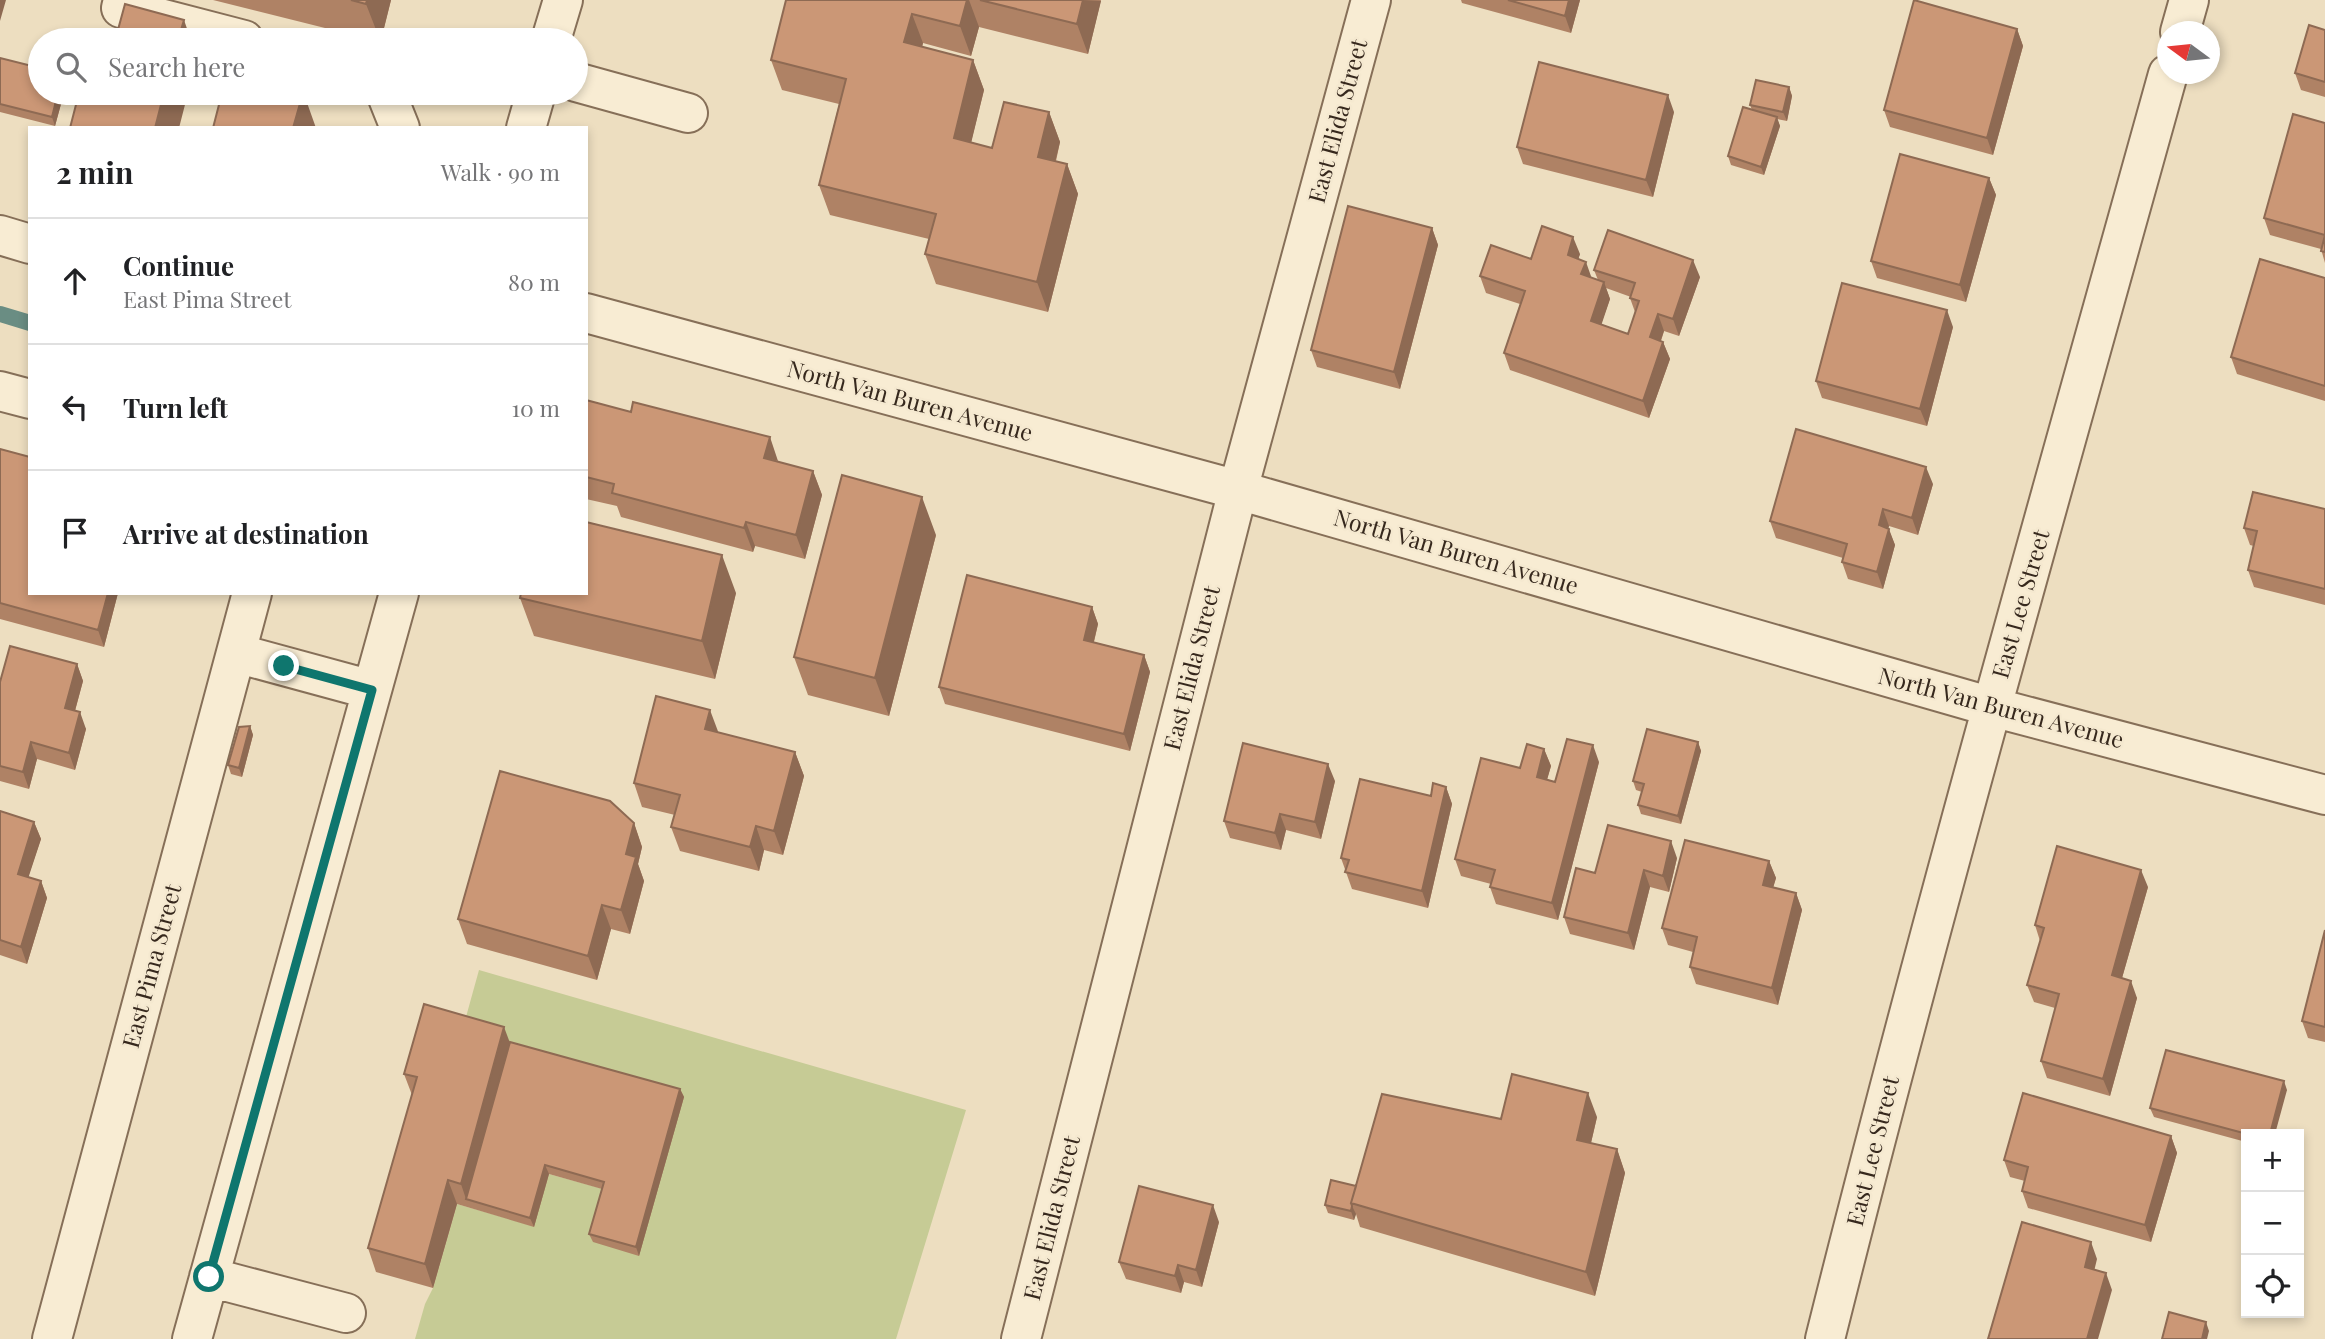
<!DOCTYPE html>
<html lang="en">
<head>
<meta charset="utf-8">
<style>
	:root { --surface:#fff; --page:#f2f2f2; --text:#202124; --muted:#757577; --line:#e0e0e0 }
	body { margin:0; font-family:"Playfair Display",serif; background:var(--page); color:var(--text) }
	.controls { position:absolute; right:21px; bottom:21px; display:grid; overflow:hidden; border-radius:0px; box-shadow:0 4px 10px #0003 }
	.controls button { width:63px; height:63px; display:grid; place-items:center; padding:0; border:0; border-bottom:2px solid var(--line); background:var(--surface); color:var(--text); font:35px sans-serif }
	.compass { position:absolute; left:2157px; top:21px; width:63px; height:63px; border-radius:50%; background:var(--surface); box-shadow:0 4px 10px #0003; rotate:285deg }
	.stop { position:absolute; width:21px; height:21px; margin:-16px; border:5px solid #0f766e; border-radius:50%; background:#fff }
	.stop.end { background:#0f766e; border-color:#fff; box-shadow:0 2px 7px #0008 }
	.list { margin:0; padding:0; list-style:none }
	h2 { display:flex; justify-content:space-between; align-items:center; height:91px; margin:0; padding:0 28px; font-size:30px }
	h2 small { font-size:23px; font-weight:400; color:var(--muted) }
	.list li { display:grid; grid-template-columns:46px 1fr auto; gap:21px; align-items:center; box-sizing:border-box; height:126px; padding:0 28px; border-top:2px solid var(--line) }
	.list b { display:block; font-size:26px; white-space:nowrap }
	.list p { margin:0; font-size:23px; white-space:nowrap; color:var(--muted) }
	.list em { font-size:23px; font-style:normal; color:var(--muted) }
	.icon { flex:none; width:38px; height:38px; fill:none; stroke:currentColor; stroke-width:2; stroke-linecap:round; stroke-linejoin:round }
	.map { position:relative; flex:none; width:2325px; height:1339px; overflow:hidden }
	.search { position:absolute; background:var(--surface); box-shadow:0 4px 10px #0003; left:28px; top:28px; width:560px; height:77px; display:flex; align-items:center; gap:18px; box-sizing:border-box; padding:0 24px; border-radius:38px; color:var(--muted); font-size:26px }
	.panel { position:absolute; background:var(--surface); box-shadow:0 4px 10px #0003; left:28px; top:126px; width:560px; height:469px; border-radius:0px }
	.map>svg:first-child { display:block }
	.green { fill:#c6cb95 }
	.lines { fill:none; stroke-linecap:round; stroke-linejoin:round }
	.stream { stroke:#6a8d83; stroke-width:16 }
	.minor-casing { stroke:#866f58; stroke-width:42 }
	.minor { stroke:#f8ecd3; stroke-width:38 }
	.wall { fill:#af8265; fill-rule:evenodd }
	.shaded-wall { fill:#8e6a53 }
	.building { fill:#cb9776; stroke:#8e6a53; stroke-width:2 }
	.route { stroke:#0f766e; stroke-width:9 }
	.labels { text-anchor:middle; stroke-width:5; stroke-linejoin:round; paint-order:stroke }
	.street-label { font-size:23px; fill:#36281d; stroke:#f5e9d0 }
</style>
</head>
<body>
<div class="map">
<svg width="2325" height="1339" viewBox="0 0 2325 1339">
	<rect width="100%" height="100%" fill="#eddec0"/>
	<path class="green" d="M479,970L966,1110L896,1339H415L425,1304L433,1288L457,1204L533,1226L549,1174L607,1190L684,1098L461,1035Z"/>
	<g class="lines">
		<path class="stream" d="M0,314L30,323"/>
		<defs>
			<path id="minor" d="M123,0L121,8L244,40
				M2180,32L2189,0
				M551,40L563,0
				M576,82L688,113
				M386,93L400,128
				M526,128L536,93
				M0,235L30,244
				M586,313L1238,490L1992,707L2325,795
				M0,391L30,399
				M236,653L372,690
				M209,1277L346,1313
				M52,1339L252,593
				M192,1339L399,593
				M1021,1339L1238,490L1371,0
				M1825,1339C1931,915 2051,495 2168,74"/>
		</defs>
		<use href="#minor" class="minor-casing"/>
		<use href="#minor" class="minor"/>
	</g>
	<path class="wall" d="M213,0H391L381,40H373Z
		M786,0H1101L1088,54L979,27L971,56L923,43L922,47L973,60L984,90L971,142L992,148L1049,112L1060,142L1056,161L1067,164L1078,194L1048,312L936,284L925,254L929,239L830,215L819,185L839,104L782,90L771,60Z
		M1461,0H1580L1571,33L1462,3Z
		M2017,29L2023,46L1993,155L1890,127L1884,110Z
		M2325,30V97L2301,90L2295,73Z
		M0,58L40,93H64L55,126L0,112Z
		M1789,87L1792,96L1787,121L1777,119L1780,126L1764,175L1731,165L1728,156L1752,110L1750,105Z
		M1674,112L1653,197L1523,164L1517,147Z
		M2325,123V263L2321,249L2270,235L2264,218Z
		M1989,178L1996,195L1966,302L1877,278L1871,261Z
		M1432,228L1438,245L1400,389L1317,367L1311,350Z
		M1580,254L1578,259L1592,278L1598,280L1594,270L1700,277L1679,336L1664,331L1661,341L1663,342L1670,359L1649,418L1510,370L1504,353L1520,304L1486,293L1480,276L1531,259ZM1606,288L1631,297L1630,298L1635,312L1628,334L1601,324L1610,299Z
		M2325,278V401L2237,374L2231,357Z
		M1953,327L1927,426L1822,398L1816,381Z
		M586,400L778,462L813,471L822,495L805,559L755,546L753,552L621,517L617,506L586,499Z
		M0,449L30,593H118L104,647L0,619Z
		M1933,484L1918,535L1889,526L1888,528L1895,545L1883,589L1848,579L1842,562L1843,558L1776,538L1770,521Z
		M2325,509V605L2254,587L2248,570L2254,546L2250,545L2244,528Z
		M936,535L889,716L808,695L794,657Z
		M736,593L715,679L534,636L520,598Z
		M1092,607L1098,624L1094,642L1144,655L1150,672L1130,751L945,704L939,687Z
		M77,664L83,681L75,711L86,729L75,770L37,759L29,789L0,781V682Z
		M250,726L253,735L242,777L231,774L228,765Z
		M718,732L795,752L804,776L783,855L764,850L759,871L680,851L671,827L675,815L642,807L634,783Z
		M1698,742L1701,751L1681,824L1641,814L1638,805L1642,792L1636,790L1633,781Z
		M1544,749L1551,766L1547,779L1555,782L1599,762L1558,920L1496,904L1490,887L1491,884L1461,876L1455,859L1520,768Z
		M1335,781L1321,839L1286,830L1281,850L1230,838L1224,821Z
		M1446,787L1452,804L1428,908L1352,889L1341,858L1431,796Z
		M0,811L34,822L41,839L28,877L41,881L47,898L27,964L0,955Z
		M634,823L642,847L638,864L644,881L630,934L611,929L597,980L467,944L458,919Z
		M1677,858L1669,892L1650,887L1634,950L1570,934L1564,917L1595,873Z
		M1769,861L1776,878L1773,887L1796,893L1802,910L1778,1005L1696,984L1690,967L1693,952L1668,945L1662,928Z
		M2148,887L2122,978L2137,998L2110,1096L2047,1078L2041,1061L2055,1008L2034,1002L2027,985L2040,941L2035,925Z
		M2325,930V1042L2308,1038L2302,1021Z
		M510,1042L680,1089L684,1097L639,1256L593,1242L589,1234L602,1189L549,1174L534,1227L457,1204L433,1288L376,1272L368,1248L412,1095L404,1074Z
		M2287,1090L2246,1134V1142L2154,1117L2150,1108Z
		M1597,1117L1591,1143L1617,1149L1625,1173L1595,1296L1360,1227L1356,1214L1354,1220L1328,1213L1325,1205L1356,1186L1501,1119Z
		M2171,1136L2177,1153L2151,1242L2028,1208L2022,1191L2025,1181L2010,1177L2004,1160Z
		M1219,1222L1202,1287L1184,1282L1181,1293L1126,1279L1119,1262Z"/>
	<path class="shaded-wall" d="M0,0H6L0,21Z
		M367,0H391L381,40H380L366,4Z
		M967,0H969L979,27L971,56L960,26Z
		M1083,0L1101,1L1088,54L1077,24Z
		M1569,0H1580L1571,33L1565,16Z
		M912,14L923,43L915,72L904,42Z
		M184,20L191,40H178Z
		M2017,29L2023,46L1993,155L1987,138Z
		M973,60L984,90L965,168L954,138Z
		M1789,87L1792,96L1787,121L1783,112Z
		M58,93H64L55,126L52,117Z
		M164,93H188L179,128H155Z
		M286,93H306L305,97L316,128H293Z
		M1668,95L1674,112L1653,197L1646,180Z
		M1049,112L1060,142L1049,187L1038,157Z
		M1777,117L1780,126L1764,175L1761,167Z
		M1067,164L1078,194L1048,312L1037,282Z
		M1989,178L1996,195L1966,302L1960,285Z
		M1432,228L1438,245L1400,389L1394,372Z
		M1573,237L1580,254L1574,272L1568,255Z
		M1693,260L1700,277L1679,336L1673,319Z
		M1586,262L1592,279L1581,274Z
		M1604,282L1610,299L1597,338L1591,321Z
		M1947,310L1953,327L1927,426L1920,409Z
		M1658,314L1664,331L1656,354L1650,337Z
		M1663,342L1670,359L1649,418L1643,401Z
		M770,437L778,461L764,458Z
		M1926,467L1933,484L1918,535L1912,518Z
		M813,471L822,495L805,559L796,535Z
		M922,497L936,535L889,716L875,678Z
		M1883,509L1889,526L1885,542L1879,525Z
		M746,522L755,546L753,552L744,528Z
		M1889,529L1895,545L1883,589L1877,572Z
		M722,555L736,593L715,679L702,641Z
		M108,593H118L104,647L98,630Z
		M1092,607L1098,624L1090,657L1084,640Z
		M1144,655L1150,672L1130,751L1124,734Z
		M77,664L83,681L71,725L65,708Z
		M710,710L719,734L705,729Z
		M80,712L86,729L75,770L69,753Z
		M250,726L253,735L242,777L239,768Z
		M31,742L37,759L29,789L23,772Z
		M1698,742L1701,751L1681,824L1678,816Z
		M1593,745L1599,762L1558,920L1552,903Z
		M1544,749L1551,766L1543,794L1537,777Z
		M795,752L804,776L783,855L774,831Z
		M1328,764L1335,781L1321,839L1315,822Z
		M1446,787L1452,804L1428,908L1422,891Z
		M1280,814L1286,830L1281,850L1275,833Z
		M34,822L41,839L24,891L18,874Z
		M634,823L642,847L638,864L644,881L630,934L621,910L626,854Z
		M756,826L764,850L759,871L750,847Z
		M1671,841L1677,858L1669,892L1663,876Z
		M1769,861L1776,878L1769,902L1763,885Z
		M1644,870L1650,887L1634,950L1628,933Z
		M2141,870L2148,887L2118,992L2112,975Z
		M41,881L47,898L27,964L21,947Z
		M1796,893L1802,910L1778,1005L1772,988Z
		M602,905L611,929L597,980L588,956Z
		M2131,981L2137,998L2110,1096L2103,1079Z
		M504,1027L513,1051L466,1199L461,1184Z
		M2284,1081L2287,1090L2275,1134H2270Z
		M680,1089L684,1097L639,1256L636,1247Z
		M1588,1093L1597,1117L1586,1164L1577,1140Z
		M2171,1136L2177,1153L2151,1242L2145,1225Z
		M1617,1149L1625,1173L1595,1296L1586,1272Z
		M545,1165L549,1174L534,1227L530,1218Z
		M448,1180L457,1204L433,1288L425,1264Z
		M1213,1205L1219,1222L1202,1287L1196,1270Z
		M1352,1206L1356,1214L1354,1220L1351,1211Z
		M2091,1242L2097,1259L2091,1284L2085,1267Z
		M1178,1265L1184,1282L1181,1293L1175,1276Z
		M2106,1273L2112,1290L2098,1339H2087Z
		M2206,1322L2209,1331L2207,1339H2202Z"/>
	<path class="building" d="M351,0H367L366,4Z
		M786,0H967L960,26L912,14L904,42L973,60L954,138L992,148L1004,102L1049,112L1038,157L1067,164L1037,282L925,254L936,214L819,185L846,79L771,60Z
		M980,0H1083L1077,24Z
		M1508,0H1569L1565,16Z
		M1914,0L2017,29L1987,138L1884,110Z
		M125,4L184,20L178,40H93L96,32L116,37Z
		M2309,25L2325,30V82L2295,73Z
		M239,31L276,40H237Z
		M0,58L40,68V93H58L52,117L0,104Z
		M1539,62L1668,95L1646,180L1517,147Z
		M1756,80L1789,87L1783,112L1750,105Z
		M79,93H164L155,128H70Z
		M222,93H303L293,128H213Z
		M1743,107L1777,117L1761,167L1728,156Z
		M2293,114L2325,123V252L2321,251L2325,235L2264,218Z
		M1900,154L1989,178L1960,285L1871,261Z
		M1348,206L1432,228L1394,372L1311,350Z
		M1542,226L1573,237L1568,255L1586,262L1581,274L1604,282L1591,321L1628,334L1639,301L1630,298L1635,283L1594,270L1608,230L1693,260L1673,319L1658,314L1650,337L1663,342L1643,401L1504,353L1525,291L1480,276L1491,245L1531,259Z
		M2260,259L2325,278V386L2231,357Z
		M1842,283L1947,310L1920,409L1816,381Z
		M586,400L631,412L633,402L770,437L764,458L813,471L796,535L746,522L744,528L612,493L614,484L586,477Z
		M1796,429L1926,467L1912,518L1883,509L1879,525L1889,529L1877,572L1842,562L1847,544L1770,521Z
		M0,449L30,457V593H108L98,630L0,603Z
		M842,475L922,497L875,678L794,657Z
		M2253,492L2325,509V589L2248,570L2257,531L2244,528Z
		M586,522L722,555L702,641L520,598L521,593H586Z
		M967,575L1092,607L1084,640L1144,655L1124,734L939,687Z
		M10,646L77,664L65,708L80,712L69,753L31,742L23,772L0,766V682Z
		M656,696L710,710L705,729L795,752L774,831L756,826L750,847L671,827L680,795L634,783Z
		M250,726L239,768L228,765L239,727Z
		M1647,729L1698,742L1678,816L1638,805L1644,784L1633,781Z
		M1567,739L1593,745L1552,903L1490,887L1495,870L1455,859L1481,758L1520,768L1527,744L1544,749L1537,777L1555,782Z
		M1243,743L1328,764L1315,822L1280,814L1275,833L1224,821Z
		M500,771L610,801L634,823L626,854L636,857L621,910L602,905L588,956L458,919Z
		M1360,779L1431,796L1433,783L1446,787L1422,891L1345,872L1349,860L1341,858Z
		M0,811L34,822L18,874L41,881L21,947L0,940Z
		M1608,825L1671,841L1663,876L1644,870L1628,933L1564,917L1576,868L1595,873Z
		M1685,840L1769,861L1763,885L1796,893L1772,988L1690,967L1697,937L1662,928Z
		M2057,846L2141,870L2112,975L2131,981L2103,1079L2041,1061L2059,994L2027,985L2044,928L2035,925Z
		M2325,930V1027L2302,1021Z
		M424,1004L504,1027L461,1184L448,1180L425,1264L368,1248L417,1077L404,1074Z
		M510,1042L680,1089L636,1247L589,1234L604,1182L545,1165L530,1218L466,1199Z
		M2166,1050L2284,1081L2270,1134H2247L2150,1108Z
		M1512,1074L1588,1093L1577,1140L1617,1149L1586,1272L1351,1203L1382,1094L1501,1119Z
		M2023,1093L2171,1136L2145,1225L2022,1191L2028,1167L2004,1160Z
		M1331,1180L1356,1186L1351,1203L1352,1206L1351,1211L1325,1205Z
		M1139,1186L1213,1205L1196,1270L1178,1265L1175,1276L1119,1262Z
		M2022,1222L2091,1242L2085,1267L2106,1273L2087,1339H1988Z
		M2169,1312L2206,1322L2202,1339H2162Z"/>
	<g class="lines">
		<path class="route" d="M209,1277L372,690L284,666"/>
	</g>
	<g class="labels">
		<g class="street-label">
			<text transform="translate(1338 121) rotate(-75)" y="8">East Elida Street</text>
			<text transform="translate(910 401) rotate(15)" y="8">North Van Buren Avenue</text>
			<text transform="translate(1456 552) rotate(16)" y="8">North Van Buren Avenue</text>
			<text transform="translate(2021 604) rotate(-74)" y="8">East Lee Street</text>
			<text transform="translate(1192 668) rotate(-76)" y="8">East Elida Street</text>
			<text transform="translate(2001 708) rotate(15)" y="8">North Van Buren Avenue</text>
			<text transform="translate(152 966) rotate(-75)" y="8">East Pima Street</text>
			<text transform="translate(1873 1151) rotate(-76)" y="8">East Lee Street</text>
			<text transform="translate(1052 1218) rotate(-76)" y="8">East Elida Street</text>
		</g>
	</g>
</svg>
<div class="controls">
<button>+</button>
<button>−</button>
<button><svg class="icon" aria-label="locate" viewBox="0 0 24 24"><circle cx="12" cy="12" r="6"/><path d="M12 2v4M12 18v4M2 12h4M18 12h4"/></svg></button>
</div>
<svg class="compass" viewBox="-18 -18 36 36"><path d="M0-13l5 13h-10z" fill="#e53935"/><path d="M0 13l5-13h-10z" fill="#757577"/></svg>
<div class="stop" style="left:209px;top:1277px"></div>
<div class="stop end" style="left:284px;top:666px"></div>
<div class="search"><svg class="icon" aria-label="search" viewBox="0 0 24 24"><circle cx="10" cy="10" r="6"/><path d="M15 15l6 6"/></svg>Search here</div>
<section class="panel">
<h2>2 min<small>Walk · 90 m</small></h2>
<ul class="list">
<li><svg class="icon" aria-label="ahead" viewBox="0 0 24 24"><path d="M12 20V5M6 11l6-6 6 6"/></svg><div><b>Continue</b><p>East Pima Street</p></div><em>80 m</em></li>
<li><svg class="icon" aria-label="left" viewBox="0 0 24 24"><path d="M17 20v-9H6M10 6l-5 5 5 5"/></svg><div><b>Turn left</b></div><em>10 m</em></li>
<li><svg class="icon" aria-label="arrive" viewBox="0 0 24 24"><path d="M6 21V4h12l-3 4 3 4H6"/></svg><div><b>Arrive at destination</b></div></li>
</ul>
</section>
</div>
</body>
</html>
